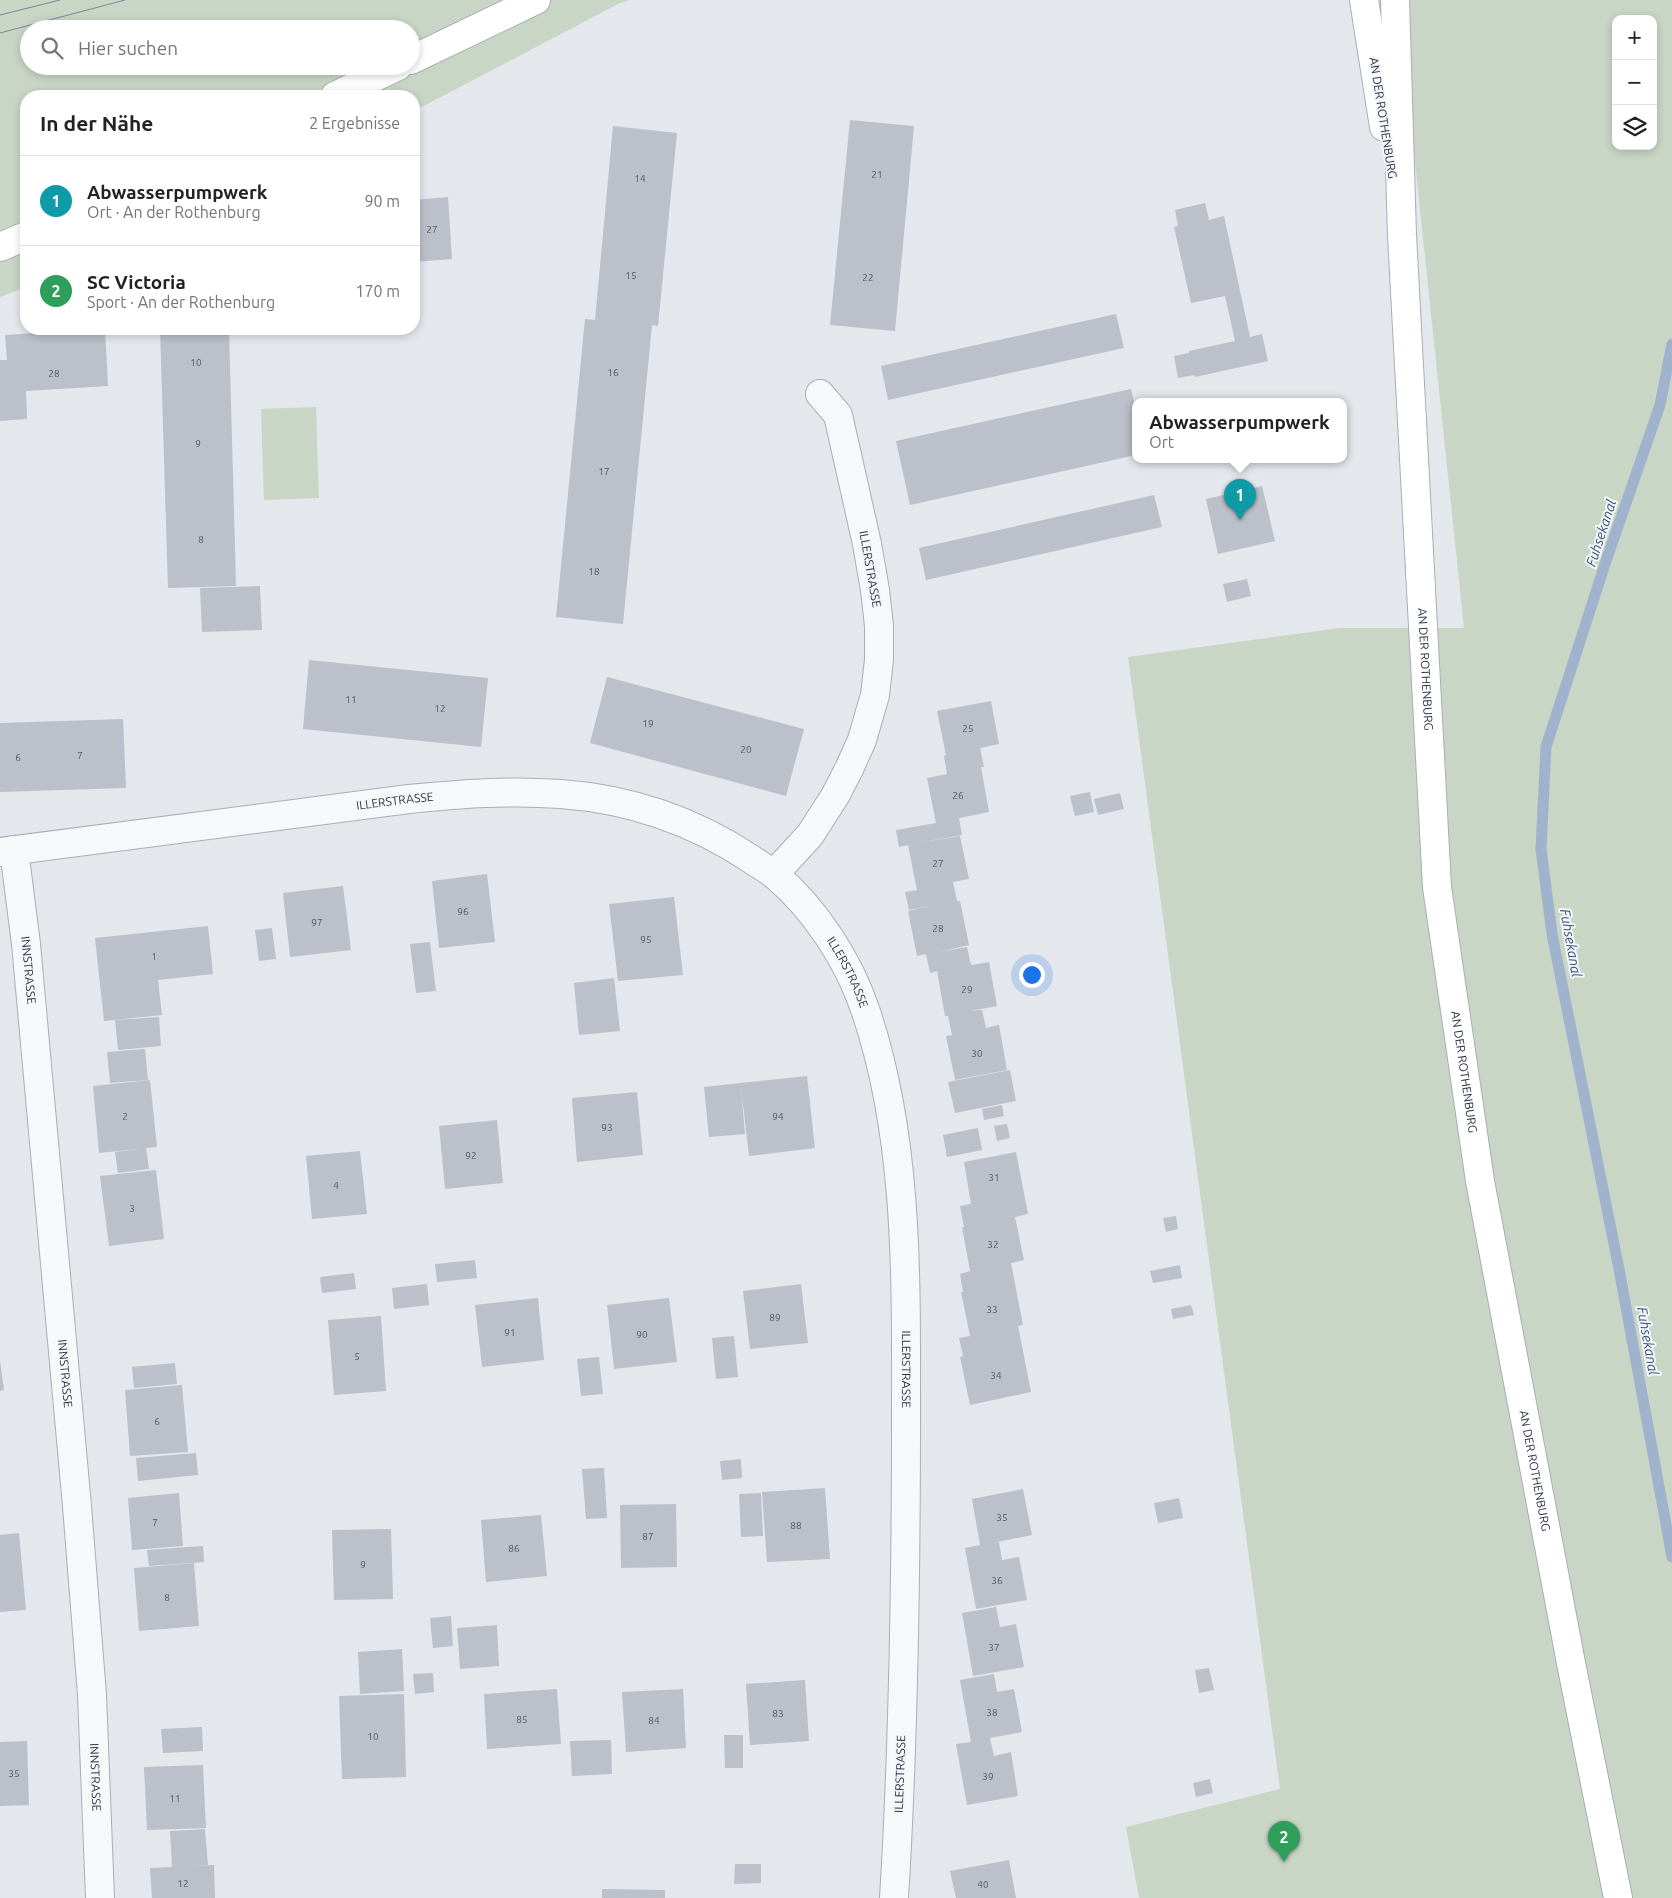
<!DOCTYPE html>
<html lang="de">
<head>
<meta charset="utf-8">
<style>
	:root { --surface:#fff; --page:#f2f2f2; --text:#222; --muted:#767676; --line:#e0e0e0; --accent:#d93025 }
	body { margin:0; font-family:Ubuntu,sans-serif; background:var(--page); color:var(--text) }
	.controls { position:absolute; right:15px; top:15px; display:grid; overflow:hidden; border-radius:10px; box-shadow:0 2px 8px #0003 }
	.controls button { width:45px; height:45px; display:grid; place-items:center; padding:0; border:0; border-bottom:1px solid var(--line); background:var(--surface); color:var(--text); font:25px sans-serif }
	.you { position:absolute; left:1031px; top:974px; width:18px; height:18px; margin:-12px; border:4px solid #fff; border-radius:50%; background:#1a73e8; box-shadow:0 0 0 8px #1a73e833 }
	.badge { display:grid; place-items:center; width:32px; height:32px; border-radius:50%; background:var(--accent); color:#fff; font-size:16px; font-weight:700 }
	.pin { position:absolute; translate:-50% -41px; filter:drop-shadow(0 1px 2px #0008) }
	.pin::after { content:''; position:absolute; top:26px; width:18px; height:15px; background:inherit; clip-path:polygon(0 0,100% 0,50% 100%) }
	.popup { position:absolute; left:1132px; top:398px; width:215px; height:65px; box-sizing:border-box; display:grid; place-content:center; border-radius:10px; background:var(--surface); filter:drop-shadow(0 1px 4px #0005); font-size:16px; white-space:nowrap; color:var(--muted) }
	.popup b { font-size:19px; color:var(--text) }
	.popup::after { content:''; position:absolute; left:50%; top:100%; margin-left:-10px; border:10px solid transparent; border-top-color:var(--surface) }
	.list { margin:0; padding:0; list-style:none }
	h2 { display:flex; justify-content:space-between; align-items:center; height:65px; margin:0; padding:0 20px; font-size:21px }
	h2 small { font-size:16px; font-weight:400; color:var(--muted) }
	.list li { display:grid; grid-template-columns:32px 1fr auto; gap:15px; align-items:center; box-sizing:border-box; height:90px; padding:0 20px; border-top:1px solid var(--line) }
	.list b { display:block; font-size:19px; white-space:nowrap }
	.list p { margin:0; font-size:16px; white-space:nowrap; color:var(--muted) }
	.list em { font-size:16px; font-style:normal; color:var(--muted) }
	.icon { flex:none; width:28px; height:28px; fill:none; stroke:currentColor; stroke-width:2; stroke-linecap:round; stroke-linejoin:round }
	.map { position:relative; flex:none; width:1672px; height:1898px; overflow:hidden }
	.search { position:absolute; background:var(--surface); box-shadow:0 2px 8px #0003; left:20px; top:20px; width:400px; height:55px; display:flex; align-items:center; gap:12px; box-sizing:border-box; padding:0 18px; border-radius:28px; color:var(--muted); font-size:19px }
	.panel { position:absolute; background:var(--surface); box-shadow:0 2px 8px #0003; left:20px; top:90px; width:400px; height:245px; border-radius:20px }
	.map>svg:first-child { display:block }
	.green { fill:#c9d6c5; fill-rule:evenodd }
	.lines { fill:none; stroke-linecap:round; stroke-linejoin:round }
	.stream { stroke:#9fb4cc; stroke-width:11 }
	.building { fill:#bbc0ca }
	.minor-casing { stroke:#a9aeb7; stroke-width:30 }
	.secondary-casing { stroke:#a9aeb7; stroke-width:30 }
	.minor { stroke:#f7f8fa; stroke-width:28 }
	.secondary { stroke:#fff; stroke-width:28 }
	.tram { stroke:#7d8696; stroke-width:1 }
	.labels { text-anchor:middle; stroke-width:4; stroke-linejoin:round; paint-order:stroke }
	.number-label { font-size:10px; fill:#4f5766 }
	.street-label { font-size:12px; fill:#2b3445; stroke:#f4f6f9 }
	.water-label { font-size:14px; font-style:italic; fill:#34527a; stroke:#f4f6f9 }
</style>
</head>
<body>
<div class="map">
<svg width="1672" height="1898" viewBox="0 0 1672 1898">
	<rect width="100%" height="100%" fill="#e4e7ec"/>
	<path class="green" d="M0,0H629L618,4L414,111V96H26V287L0,297ZM29,29H411V66H29Z
		M1398,0H1672V1898H1139L1126,1827L1280,1789L1128,657L1340,628H1464ZM1616,19H1653V146H1616Z
		M316,407L319,498L264,500L261,409Z"/>
	<g class="lines">
		<path class="stream" d="M1672,344L1660,405L1605,564L1546,747L1541,849L1552,934L1619,1269L1672,1557"/>
	</g>
	<path class="building" d="M850,120L914,126L895,331L830,325Z
		M613,126L677,133L658,326L652,325L623,624L556,617L585,319L595,320Z
		M448,197L452,259L414,262V200Z
		M1205,203L1209,220L1224,216L1250,337L1262,334L1268,361L1195,377L1194,375L1178,378L1174,356L1189,353V351L1235,341L1225,296L1191,303L1174,227L1178,226L1175,210Z
		M1116,314L1124,348L888,400L881,366Z
		M105,329L108,386L26,391L27,419L0,421V360H7L5,335Z
		M160,329H229L236,586L168,588Z
		M1131,389L1136,411V455L910,505L896,441Z
		M1262,486L1275,541L1218,554L1206,499Z
		M1154,495L1162,527L926,580L919,548Z
		M1247,579L1251,596L1227,602L1223,584Z
		M260,586L262,630L202,632L200,588Z
		M309,660L488,678L481,747L303,729Z
		M607,677L804,729L786,796L590,743Z
		M991,701L999,744L980,748L984,767H981L989,812L959,818L962,835L917,843L960,836L969,879L953,882L957,901H960L969,945L939,952L967,947L971,965L989,962L997,1006L970,1011L982,1010L986,1028L999,1025L1007,1070L955,1080L946,1036L952,1035L948,1016H945L937,971L930,973L926,954L917,956L908,911L934,905L909,910L905,892L917,890L908,845L899,847L896,830L936,823L927,778L947,774L944,756L946,755L937,711Z
		M123,719L126,788L0,792V723Z
		M1090,792L1094,812L1075,816L1070,796Z
		M1120,793L1124,809L1098,815L1094,799Z
		M487,874L495,942L439,948L432,881Z
		M343,886L351,950L290,957L283,893Z
		M674,897L683,975L618,981L609,904Z
		M208,926L213,974L158,980L162,1015L104,1021L95,938Z
		M272,928L276,959L259,961L255,930Z
		M430,942L436,991L416,993L410,944Z
		M614,978L620,1031L579,1035L574,983Z
		M159,1017L161,1046L118,1050L115,1020Z
		M145,1049L148,1080L110,1083L107,1052Z
		M1010,1070L1016,1101L955,1113L948,1082Z
		M807,1076L815,1148L749,1156L741,1088L745,1134L709,1137L704,1087Z
		M150,1080L157,1147L146,1148L149,1169L118,1173L115,1152L139,1149L99,1153L93,1086Z
		M637,1092L643,1155L577,1162L572,1098Z
		M1002,1105L1004,1116L984,1120L982,1109Z
		M497,1120L503,1183L445,1189L439,1126Z
		M1007,1124L1010,1138L997,1141L994,1126Z
		M978,1128L982,1150L947,1157L943,1135Z
		M360,1151L367,1214L312,1219L306,1156Z
		M1016,1152L1028,1214L1015,1217L1024,1260L1011,1263L1023,1325L1018,1326L1031,1392L970,1405L960,1357L963,1356L959,1338L970,1336L961,1292H963L960,1274L970,1271L962,1227H964L960,1206L971,1204L964,1162Z
		M156,1170L164,1239L109,1246L100,1176Z
		M1176,1216L1178,1229L1166,1232L1163,1218Z
		M475,1260L477,1278L437,1282L435,1264Z
		M1180,1265L1182,1278L1153,1283L1150,1271Z
		M354,1273L356,1289L322,1293L320,1277Z
		M427,1284L429,1305L394,1309L392,1288Z
		M801,1284L808,1343L750,1349L743,1291Z
		M538,1298L544,1360L482,1367L475,1305Z
		M669,1298L677,1362L614,1369L607,1305Z
		M1191,1305L1194,1315L1173,1319L1171,1309Z
		M381,1316L386,1391L334,1395L328,1320Z
		M734,1336L738,1377L716,1379L712,1338Z
		M599,1357L603,1394L581,1396L577,1359Z
		M0,1361L4,1390L0,1391Z
		M175,1363L177,1384L134,1388L132,1367Z
		M182,1385L188,1452L130,1456L125,1390Z
		M196,1453L198,1475L138,1481L136,1458Z
		M741,1459L742,1478L722,1480L720,1461Z
		M604,1468L607,1518L586,1519L582,1469Z
		M825,1488L830,1559L767,1562L762,1492Z
		M1023,1489L1032,1535L992,1543L999,1542L1002,1560L1019,1557L1027,1600L976,1609L965,1548L980,1545L972,1499Z
		M179,1493L183,1546L132,1550L128,1498Z
		M761,1493L763,1536L741,1537L739,1494Z
		M1179,1498L1183,1518L1158,1523L1154,1503Z
		M676,1504L677,1567L621,1568L620,1505Z
		M541,1515L547,1576L486,1582L481,1520Z
		M391,1529L393,1599L334,1600L332,1530Z
		M19,1533L26,1610L0,1612V1535Z
		M203,1546L204,1562L149,1566L147,1550Z
		M194,1563L199,1626L139,1631L134,1568Z
		M996,1607L1000,1627L1016,1624L1024,1667L973,1676L962,1613Z
		M451,1616L453,1646L433,1648L430,1618Z
		M497,1625L499,1666L460,1669L457,1628Z
		M402,1649L404,1691L360,1694L358,1652Z
		M1209,1668L1214,1690L1199,1693L1195,1670Z
		M433,1673L434,1692L415,1694L413,1674Z
		M994,1674L997,1692L1014,1689L1022,1732L990,1738L994,1756L1011,1752L1018,1796L967,1805L956,1744L971,1742L960,1680Z
		M805,1680L809,1741L750,1745L746,1684Z
		M557,1689L561,1744L487,1749L484,1694Z
		M683,1689L686,1748L626,1752L622,1692Z
		M404,1694L406,1777L342,1779L339,1696Z
		M202,1727L203,1751L163,1753L161,1729Z
		M724,1735H743V1768H725Z
		M611,1740L612,1774L572,1776L570,1741Z
		M27,1741L29,1805L0,1806V1742Z
		M203,1765L206,1828L147,1830L144,1767Z
		M1210,1779L1213,1793L1196,1797L1193,1783Z
		M205,1829L208,1865L185,1866L214,1865L215,1898H152L150,1868L172,1867L170,1831Z
		M1009,1860L1016,1898H956L950,1871Z
		M735,1864H761V1883L734,1884Z
		M602,1889L665,1890V1898H602Z"/>
	<g class="lines">
		<defs>
			<g id="minor">
				<path id="s1" d="M14,850L26,944L77,1506L92,1695L100,1898"/>
				<path id="s2" d="M0,852L409,799C460,794 510,790 561,794C629,799 694,821 751,859C758,864 767,869 775,875C816,910 849,961 866,1012C909,1140 906,1280 906,1413C906,1575 904,1737 894,1898"/>
				<path d="M774,874L810,835L835,796L849,769L862,740L875,695L879,660V626L875,590L867,544L838,415L820,394"/>
			</g>
			<g id="secondary">
				<path d="M1364,0L1384,127"/>
				<path id="s3" d="M1395,0L1402,235L1437,887L1480,1181L1571,1663L1618,1898"/>
				<path d="M411,60L536,0"/>
				<path d="M335,96L398,66"/>
				<path d="M0,247L26,236"/>
			</g>
		</defs>
		<use href="#minor" class="minor-casing"/>
		<use href="#secondary" class="secondary-casing"/>
		<use href="#minor" class="minor"/>
		<use href="#secondary" class="secondary"/>
		<path class="tram" d="M0,15L60,0
			M0,33L125,0"/>
	</g>
	<g class="labels">
		<g class="number-label">
			<text x="877" y="178">21</text>
			<text x="640" y="182">14</text>
			<text x="432" y="233">27</text>
			<text x="631" y="279">15</text>
			<text x="868" y="281">22</text>
			<text x="196" y="366">10</text>
			<text x="613" y="376">16</text>
			<text x="54" y="377">28</text>
			<text x="198" y="447">9</text>
			<text x="604" y="475">17</text>
			<text x="201" y="543">8</text>
			<text x="594" y="575">18</text>
			<text x="351" y="703">11</text>
			<text x="440" y="712">12</text>
			<text x="648" y="727">19</text>
			<text x="968" y="732">25</text>
			<text x="746" y="753">20</text>
			<text x="80" y="759">7</text>
			<text x="18" y="761">6</text>
			<text x="958" y="799">26</text>
			<text x="938" y="867">27</text>
			<text x="463" y="915">96</text>
			<text x="317" y="926">97</text>
			<text x="938" y="932">28</text>
			<text x="646" y="943">95</text>
			<text x="154" y="960">1</text>
			<text x="967" y="993">29</text>
			<text x="977" y="1057">30</text>
			<text x="125" y="1120">2</text>
			<text x="778" y="1120">94</text>
			<text x="607" y="1131">93</text>
			<text x="471" y="1159">92</text>
			<text x="994" y="1181">31</text>
			<text x="336" y="1189">4</text>
			<text x="132" y="1212">3</text>
			<text x="993" y="1248">32</text>
			<text x="992" y="1313">33</text>
			<text x="775" y="1321">89</text>
			<text x="510" y="1336">91</text>
			<text x="642" y="1338">90</text>
			<text x="357" y="1360">5</text>
			<text x="996" y="1379">34</text>
			<text x="157" y="1425">6</text>
			<text x="1002" y="1521">35</text>
			<text x="155" y="1526">7</text>
			<text x="796" y="1529">88</text>
			<text x="648" y="1540">87</text>
			<text x="514" y="1552">86</text>
			<text x="363" y="1568">9</text>
			<text x="997" y="1584">36</text>
			<text x="167" y="1601">8</text>
			<text x="994" y="1651">37</text>
			<text x="992" y="1716">38</text>
			<text x="778" y="1717">83</text>
			<text x="522" y="1723">85</text>
			<text x="654" y="1724">84</text>
			<text x="373" y="1740">10</text>
			<text x="14" y="1777">35</text>
			<text x="988" y="1780">39</text>
			<text x="175" y="1802">11</text>
			<text x="183" y="1887">12</text>
			<text x="983" y="1888">40</text>
		</g>
		<g class="street-label">
			<text transform="translate(1383 118) rotate(81)" y="4">AN DER ROTHENBURG</text>
			<text transform="translate(870 569) rotate(80)" y="4">ILLERSTRASSE</text>
			<text dy="4" stroke="none"><textPath href="#s3" startOffset="670">AN DER ROTHENBURG</textPath></text>
			<text dy="4" stroke="none"><textPath href="#s2" startOffset="398">ILLERSTRASSE</textPath></text>
			<text dy="4" stroke="none"><textPath href="#s1" startOffset="121">INNSTRASSE</textPath></text>
			<text dy="4" stroke="none"><textPath href="#s2" startOffset="919">ILLERSTRASSE</textPath></text>
			<text dy="4" stroke="none"><textPath href="#s3" startOffset="1075">AN DER ROTHENBURG</textPath></text>
			<text dy="4" stroke="none"><textPath href="#s2" startOffset="1324">ILLERSTRASSE</textPath></text>
			<text dy="4" stroke="none"><textPath href="#s1" startOffset="526">INNSTRASSE</textPath></text>
			<text dy="4" stroke="none"><textPath href="#s3" startOffset="1480">AN DER ROTHENBURG</textPath></text>
			<text transform="translate(900 1774) rotate(-88)" y="4">ILLERSTRASSE</text>
			<text dy="4" stroke="none"><textPath href="#s1" startOffset="931">INNSTRASSE</textPath></text>
		</g>
		<g class="water-label">
			<text transform="translate(1601 533) rotate(-72)" y="5">Fuhsekanal</text>
			<text transform="translate(1571 943) rotate(80)" y="5">Fuhsekanal</text>
			<text transform="translate(1648 1341) rotate(80)" y="5">Fuhsekanal</text>
		</g>
	</g>
</svg>
<div class="controls">
<button>+</button>
<button>−</button>
<button><svg class="icon" aria-label="layers" viewBox="0 0 24 24"><path d="M12 4l9 5-9 5-9-5zM3 14l9 5 9-5"/></svg></button>
</div>
<div class="you"></div>
<div class="pin badge" style="left:1240px;top:520px;background:#0f9aa8">1</div>
<div class="popup"><b>Abwasserpumpwerk</b>Ort</div>
<div class="pin badge" style="left:1284px;top:1862px;background:#2e9e5b">2</div>
<div class="search"><svg class="icon" aria-label="search" viewBox="0 0 24 24"><circle cx="10" cy="10" r="6"/><path d="M15 15l6 6"/></svg>Hier suchen</div>
<section class="panel">
<h2>In der Nähe<small>2 Ergebnisse</small></h2>
<ul class="list">
<li><span class="badge" style="background:#0f9aa8">1</span><div><b>Abwasserpumpwerk</b><p>Ort · An der Rothenburg</p></div><em>90 m</em></li>
<li><span class="badge" style="background:#2e9e5b">2</span><div><b>SC Victoria</b><p>Sport · An der Rothenburg</p></div><em>170 m</em></li>
</ul>
</section>
</div>
</body>
</html>
